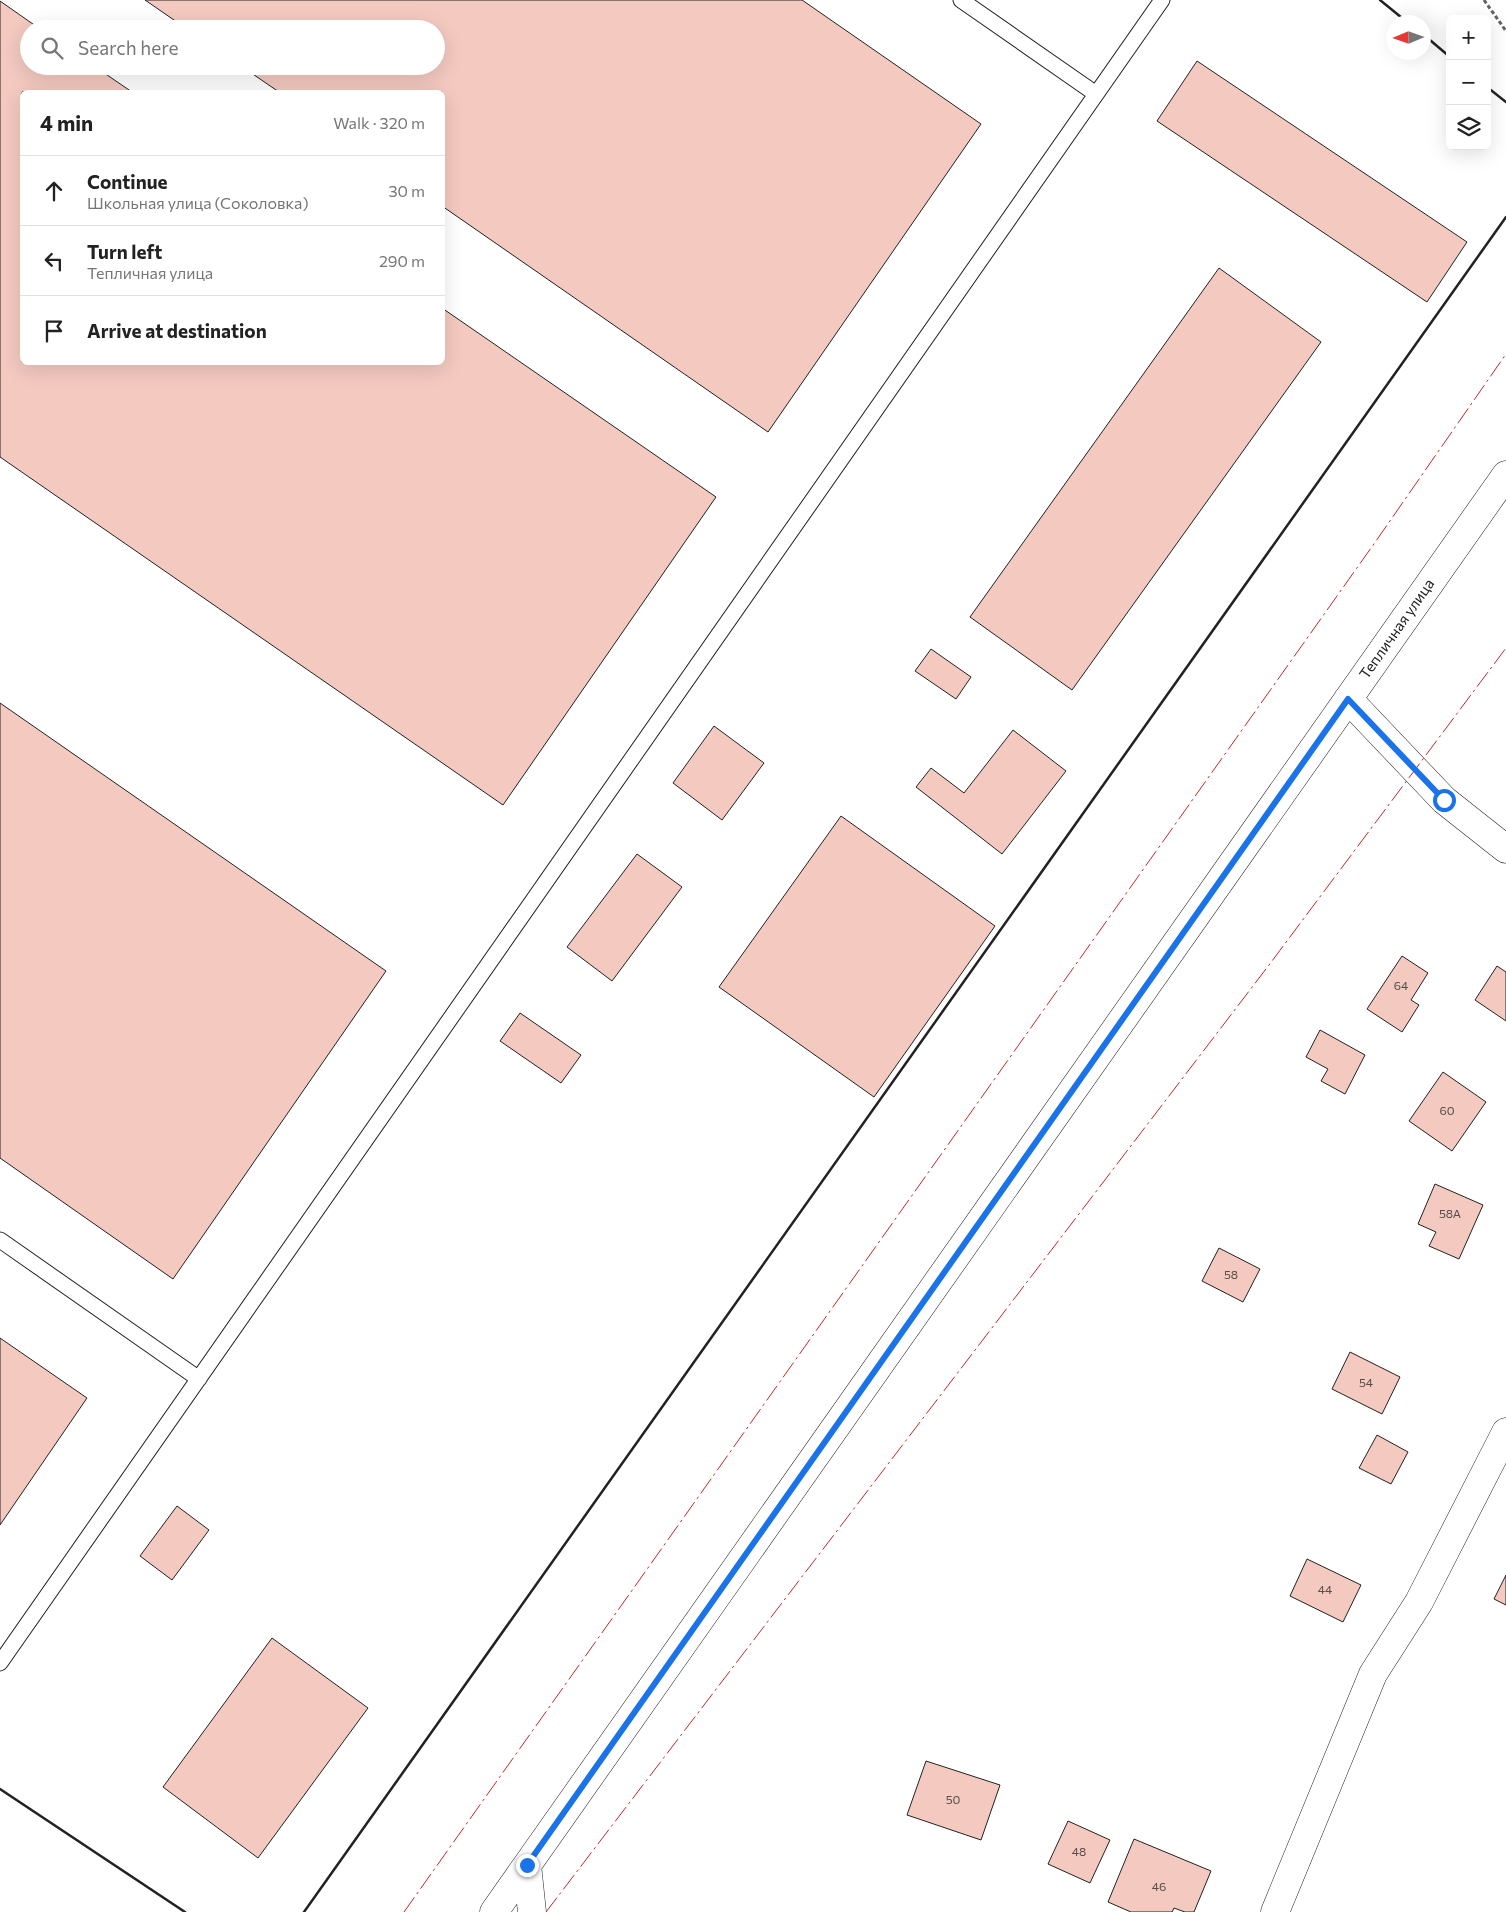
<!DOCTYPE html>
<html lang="en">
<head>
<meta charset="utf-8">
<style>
	:root { --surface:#fff; --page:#f6f6f6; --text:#222; --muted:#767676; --line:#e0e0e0 }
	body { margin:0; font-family:Commissioner,sans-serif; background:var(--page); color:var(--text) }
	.controls { position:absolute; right:15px; top:15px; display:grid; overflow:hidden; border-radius:8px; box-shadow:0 5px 20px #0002 }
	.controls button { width:45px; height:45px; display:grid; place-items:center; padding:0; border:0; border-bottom:1px solid var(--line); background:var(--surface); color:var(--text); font:25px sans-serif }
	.compass { position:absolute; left:1386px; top:15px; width:45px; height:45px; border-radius:50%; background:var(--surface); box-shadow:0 5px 20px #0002; rotate:268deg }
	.stop { position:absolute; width:15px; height:15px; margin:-11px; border:4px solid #1a73e8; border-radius:50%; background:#fff }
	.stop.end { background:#1a73e8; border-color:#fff; box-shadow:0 1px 5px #0008 }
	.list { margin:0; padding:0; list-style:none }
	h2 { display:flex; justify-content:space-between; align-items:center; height:65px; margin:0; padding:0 20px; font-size:21px }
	h2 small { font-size:16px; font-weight:400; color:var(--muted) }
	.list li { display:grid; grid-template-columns:32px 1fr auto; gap:15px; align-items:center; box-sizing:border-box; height:70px; padding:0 20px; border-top:1px solid var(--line) }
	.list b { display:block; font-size:19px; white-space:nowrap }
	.list p { margin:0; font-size:16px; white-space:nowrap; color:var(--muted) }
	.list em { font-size:16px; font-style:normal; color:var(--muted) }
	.icon { flex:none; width:28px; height:28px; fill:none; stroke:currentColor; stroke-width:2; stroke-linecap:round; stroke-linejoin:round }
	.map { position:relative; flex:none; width:1506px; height:1912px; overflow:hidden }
	.search { position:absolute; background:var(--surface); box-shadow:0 5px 20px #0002; left:20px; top:20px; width:425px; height:55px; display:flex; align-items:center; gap:12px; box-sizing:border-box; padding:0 18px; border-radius:28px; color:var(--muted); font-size:19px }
	.panel { position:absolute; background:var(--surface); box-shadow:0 5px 20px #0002; left:20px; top:90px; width:425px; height:275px; border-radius:8px }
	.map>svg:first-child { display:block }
	.building { fill:#f3c9c0; stroke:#222 }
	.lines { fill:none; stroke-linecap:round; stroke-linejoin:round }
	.lane-casing { stroke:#222; stroke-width:17 }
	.street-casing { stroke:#222; stroke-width:29 }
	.path { stroke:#646464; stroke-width:3; stroke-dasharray:4 2.5; stroke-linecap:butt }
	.lane { stroke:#fff; stroke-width:15 }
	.street { stroke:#fff; stroke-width:28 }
	.wall { stroke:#222; stroke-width:2.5 }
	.power { stroke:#c62828; stroke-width:1; stroke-dasharray:18 4 2.5 4; stroke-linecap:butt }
	.route { stroke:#1a73e8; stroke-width:6 }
	.labels { text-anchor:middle; stroke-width:4; stroke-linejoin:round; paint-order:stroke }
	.number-label { font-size:12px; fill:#564c4a }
	.street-label { font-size:15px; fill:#222; stroke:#fff }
</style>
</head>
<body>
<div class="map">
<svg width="1506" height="1912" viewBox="0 0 1506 1912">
	<rect width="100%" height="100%" fill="#fff"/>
	<path class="building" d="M145,0H802L981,124L768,432L442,206V92H279L241,66H436V29H187Z
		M0,1L40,29H29V66H94L132,92H22V362H442V308L716,497L503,805L0,457Z
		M1197,61L1467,242L1427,302L1157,121Z
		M1219,268L1321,342L1072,690L970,617Z
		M931,649L971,677L956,699L915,671Z
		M0,703L386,971L173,1279L0,1158Z
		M714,726L764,763L722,820L673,783Z
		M1013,730L1066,771L1002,854L916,787L931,768L964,793Z
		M841,816L995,926L874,1097L719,987Z
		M637,854L682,887L612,981L567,947Z
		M1402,956L1428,973L1411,1000L1419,1005L1402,1032L1367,1009Z
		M1497,966L1506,972V1021L1475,1000Z
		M520,1013L581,1055L561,1083L500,1041Z
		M1320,1030L1365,1055L1345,1094L1321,1081L1328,1069L1306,1057Z
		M1443,1072L1486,1102L1452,1151L1409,1121Z
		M1435,1184L1483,1205L1459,1259L1429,1246L1436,1232L1418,1224Z
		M1219,1248L1260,1269L1243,1302L1202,1281Z
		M0,1338L87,1398L0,1525Z
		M1350,1352L1400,1377L1382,1414L1332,1389Z
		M1377,1435L1408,1452L1391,1484L1359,1468Z
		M177,1506L209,1530L172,1580L140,1556Z
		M1307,1559L1361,1585L1343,1622L1290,1596Z
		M1506,1575V1605L1494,1599Z
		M272,1638L368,1708L258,1858L163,1787Z
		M926,1761L1000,1785L981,1840L907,1815Z
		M1068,1821L1110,1840L1090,1883L1048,1864Z
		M1134,1839L1211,1871L1194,1912H1185L1174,1908L1172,1912H1131L1108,1902Z"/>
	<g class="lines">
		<defs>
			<path id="lane" d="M961,0L1096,94
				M0,1240L199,1379
				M0,1663L1162,0"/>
			<path id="street" d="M1348,699L1444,800L1506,849
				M527,1865L532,1912
				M494,1912L1506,475
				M1275,1912L1373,1674L1419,1602L1506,1432"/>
		</defs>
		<use href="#lane" class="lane-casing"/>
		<use href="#street" class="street-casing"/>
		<path class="path" d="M1484,0L1506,31"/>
		<use href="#lane" class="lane"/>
		<use href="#street" class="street"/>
		<path class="wall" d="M1380,0L1407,22
			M1424,35L1450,57
			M1487,87L1506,102
			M0,1789L185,1912
			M304,1912L1506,217"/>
		<path class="power" d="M404,1912L1376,541L1506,354
			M546,1912L1269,965L1506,648"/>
	</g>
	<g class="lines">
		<path class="route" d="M527,1865L1348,699L1444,800"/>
	</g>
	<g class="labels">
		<g class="number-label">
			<text x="1401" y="990">64</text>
			<text x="1447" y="1115">60</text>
			<text x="1450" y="1218">58А</text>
			<text x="1231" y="1279">58</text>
			<text x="1366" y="1387">54</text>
			<text x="1325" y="1594">44</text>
			<text x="953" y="1804">50</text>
			<text x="1079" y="1856">48</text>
			<text x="1159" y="1891">46</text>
		</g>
		<g class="street-label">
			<text transform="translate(1397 629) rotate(-55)" y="5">Тепличная улица</text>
		</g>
	</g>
</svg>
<div class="controls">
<button>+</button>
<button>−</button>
<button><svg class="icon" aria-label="layers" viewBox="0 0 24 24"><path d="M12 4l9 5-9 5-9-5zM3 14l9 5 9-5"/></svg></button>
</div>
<svg class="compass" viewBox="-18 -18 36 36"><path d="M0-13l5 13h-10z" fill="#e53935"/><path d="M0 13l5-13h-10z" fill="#767676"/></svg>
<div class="stop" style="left:1444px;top:800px"></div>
<div class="stop end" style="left:527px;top:1865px"></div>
<div class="search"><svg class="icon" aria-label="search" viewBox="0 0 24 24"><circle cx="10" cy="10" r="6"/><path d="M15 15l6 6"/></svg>Search here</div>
<section class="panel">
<h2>4 min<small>Walk · 320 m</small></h2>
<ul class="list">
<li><svg class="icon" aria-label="ahead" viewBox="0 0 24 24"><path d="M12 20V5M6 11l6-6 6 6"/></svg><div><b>Continue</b><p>Школьная улица (Соколовка)</p></div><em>30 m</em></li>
<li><svg class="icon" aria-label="left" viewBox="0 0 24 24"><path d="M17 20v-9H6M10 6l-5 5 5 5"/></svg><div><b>Turn left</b><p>Тепличная улица</p></div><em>290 m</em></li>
<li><svg class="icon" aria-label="arrive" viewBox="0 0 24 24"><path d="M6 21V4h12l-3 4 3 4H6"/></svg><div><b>Arrive at destination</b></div></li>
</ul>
</section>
</div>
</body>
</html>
